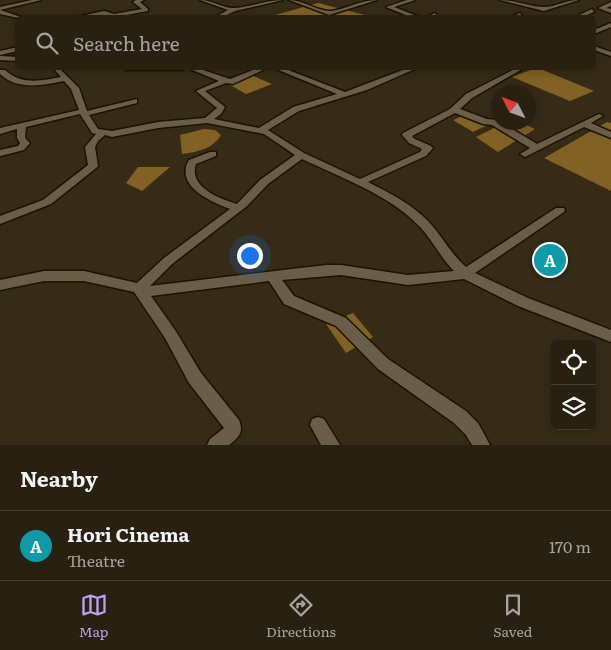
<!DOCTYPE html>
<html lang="en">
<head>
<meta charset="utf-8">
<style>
	:root { --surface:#282011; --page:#342d1f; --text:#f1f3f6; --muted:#a5a39f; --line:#443e31; --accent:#bca0f2 }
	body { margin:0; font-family:Literata,serif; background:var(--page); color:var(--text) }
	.controls { position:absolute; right:15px; bottom:15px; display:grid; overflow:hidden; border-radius:8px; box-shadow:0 2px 12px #0003 }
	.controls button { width:45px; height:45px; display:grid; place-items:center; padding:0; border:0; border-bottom:1px solid var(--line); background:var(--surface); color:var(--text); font:25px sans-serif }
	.compass { position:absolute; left:491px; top:85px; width:45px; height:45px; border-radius:50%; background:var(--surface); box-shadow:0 2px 12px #0003; rotate:312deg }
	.you { position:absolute; left:249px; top:255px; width:18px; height:18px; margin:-12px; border:4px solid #fff; border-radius:50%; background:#1a73e8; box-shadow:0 0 0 8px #1a73e833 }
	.badge { display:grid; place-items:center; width:32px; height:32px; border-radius:50%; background:var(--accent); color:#fff; font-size:16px; font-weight:700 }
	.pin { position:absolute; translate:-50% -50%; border:2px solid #fff; box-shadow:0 1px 5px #0006 }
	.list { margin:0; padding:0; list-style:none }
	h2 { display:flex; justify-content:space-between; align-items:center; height:65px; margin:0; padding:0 20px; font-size:21px }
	h2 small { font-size:16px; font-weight:400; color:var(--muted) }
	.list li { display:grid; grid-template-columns:32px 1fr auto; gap:15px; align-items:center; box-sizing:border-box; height:70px; padding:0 20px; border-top:1px solid var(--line) }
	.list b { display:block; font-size:19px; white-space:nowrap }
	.list p { margin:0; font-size:16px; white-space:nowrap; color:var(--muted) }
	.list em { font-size:16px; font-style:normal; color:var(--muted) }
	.icon { flex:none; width:28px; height:28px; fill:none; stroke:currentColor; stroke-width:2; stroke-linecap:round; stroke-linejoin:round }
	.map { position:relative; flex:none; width:611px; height:445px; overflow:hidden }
	.search { position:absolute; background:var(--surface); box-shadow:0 2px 12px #0003; left:15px; right:15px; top:15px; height:55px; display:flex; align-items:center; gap:12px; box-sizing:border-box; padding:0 18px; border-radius:8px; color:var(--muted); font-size:19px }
	.sheet { height:135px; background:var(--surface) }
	nav { display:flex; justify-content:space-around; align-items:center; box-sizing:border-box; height:70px; border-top:1px solid var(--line); background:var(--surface); font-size:14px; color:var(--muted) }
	nav a { display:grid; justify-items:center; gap:2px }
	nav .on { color:var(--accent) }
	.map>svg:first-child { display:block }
	.water { fill:#826224 }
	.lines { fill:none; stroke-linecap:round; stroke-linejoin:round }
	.minor-casing { stroke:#1d1302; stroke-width:3 }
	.minor { fill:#6b5e49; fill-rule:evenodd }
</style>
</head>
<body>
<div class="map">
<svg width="611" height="445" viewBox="0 0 611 445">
	<rect width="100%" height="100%" fill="#362b17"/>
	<path class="water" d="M318,3L373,17H268Z
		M536,68H538L594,91L570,101L512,77Z
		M249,74L272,84L246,94L225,82Z
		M473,112L494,122L473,132L453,120Z
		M607,122L611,123V191L544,158Z
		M504,123H522L535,129L498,152L476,137Z
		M204,129L215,130L221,135C213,149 197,152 182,154L180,135Z
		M138,167H170L142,191L126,183Z
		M353,313L373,337L346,353L326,324Z"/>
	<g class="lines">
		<defs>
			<path id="minor" d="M32,0H41L0,10L24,18H18L0,14V7Z
				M136,0H144L140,2L148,9V11L121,16L124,18H114L104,15L72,18L104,11L114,14L142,9L133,2Z
				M200,0C212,0 224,9 235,8C251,7 266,0 283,0L235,11L221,18H213L228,10Z
				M289,0C303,0 319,12 331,11C347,9 360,0 377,0L329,15Z
				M407,0H415L394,7L422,18H413L386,7Z
				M500,0C515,0 529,7 544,7C555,7 566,0 579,0L544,11Z
				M611,2V6L606,8L611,9V13L598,8Z
				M592,9L594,12L587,15L593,18H584L579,15Z
				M435,13L437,16L426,18V17Z
				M520,13L522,16L511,18V17Z
				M611,23V27L594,34V30Z
				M594,46L611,52V56L594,50Z
				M18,47V51L0,55V51Z
				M0,56L18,57V61L0,60Z
				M53,68H59L79,88L87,111L137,99V103L89,115L98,129L112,131L158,122L205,118L217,108L196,91L219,81L190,69L189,68H197L230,79L258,68H266L265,69L233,84L226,83L205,91L225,107L221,114L214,119L259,128L293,107L337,94L276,69L275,68H283L345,92L408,68H416L415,69L367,90L299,111L268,130L304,153L360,179L420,152L422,149L409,143L402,135L403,133L450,109L466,94L517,68H524L472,98L460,109L487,119L497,120L537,144L599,114L603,116L591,123L611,132V138L584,127L525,157L520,154L530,148L492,125L483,124L455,113L412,136L415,139L431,146L433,148L426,156L368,182C388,192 413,205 428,221C442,236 451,254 466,267L556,208H564L565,210L564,212L475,273L528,298L611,330V342L518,306L464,279L408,285L341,275L282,280L294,296L346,318L388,359L466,411L478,423L490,445H472L466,435L454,423L378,369L336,326L284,304L269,281L151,296L175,330L201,373L239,420C244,433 239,437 229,445H207L210,439L224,428L189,383L165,338L134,292L84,281H44L0,290V280L44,271H84L137,283L164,258L230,209C211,202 174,186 189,160L210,152H216V156L196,164C188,187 220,199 237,204L260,180L295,155L264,134L207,123L158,128L112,137L105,135L98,141L95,147L98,166L96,168L51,204L0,224V216L43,200L88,165L85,147L96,134L92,133L80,114L26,127L25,138L30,143L24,150L0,156V150L18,146L20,143L17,138V129L0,134V128L79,110L71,89L64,81C43,85 18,91 0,74V70H5C21,85 41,81 61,77ZM302,159C340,177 389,195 418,225C432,239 440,257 454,271L408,275L341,265H326L150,286L172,264L247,206L268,184Z
				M123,68H185L182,70H126Z
				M318,417L324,419L340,445H321L310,425L312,419Z"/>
		</defs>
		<use href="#minor" class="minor-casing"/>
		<use href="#minor" class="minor"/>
	</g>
</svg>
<div class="controls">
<button><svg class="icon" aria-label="locate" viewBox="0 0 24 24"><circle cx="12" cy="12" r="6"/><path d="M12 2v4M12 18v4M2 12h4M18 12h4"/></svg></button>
<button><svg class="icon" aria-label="layers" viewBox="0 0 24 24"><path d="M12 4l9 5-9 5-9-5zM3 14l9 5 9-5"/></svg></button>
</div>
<svg class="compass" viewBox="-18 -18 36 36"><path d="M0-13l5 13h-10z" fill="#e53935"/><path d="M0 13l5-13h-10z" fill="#a5a39f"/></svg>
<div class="you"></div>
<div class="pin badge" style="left:550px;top:260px;background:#0f9aa8">A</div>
<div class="search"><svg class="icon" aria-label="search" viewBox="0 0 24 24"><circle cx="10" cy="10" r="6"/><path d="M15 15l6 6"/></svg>Search here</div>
</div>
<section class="sheet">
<h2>Nearby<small></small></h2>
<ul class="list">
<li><span class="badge" style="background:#0f9aa8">A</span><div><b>Hori Cinema</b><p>Theatre</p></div><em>170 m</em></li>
</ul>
</section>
<nav>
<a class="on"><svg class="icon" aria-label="map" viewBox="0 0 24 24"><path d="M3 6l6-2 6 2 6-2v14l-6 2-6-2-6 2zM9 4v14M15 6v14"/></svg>Map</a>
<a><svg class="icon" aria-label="directions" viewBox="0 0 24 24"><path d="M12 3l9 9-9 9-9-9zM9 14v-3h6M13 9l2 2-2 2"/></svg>Directions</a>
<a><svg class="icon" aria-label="saved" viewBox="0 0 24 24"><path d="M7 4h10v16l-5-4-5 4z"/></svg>Saved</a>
</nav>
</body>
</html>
